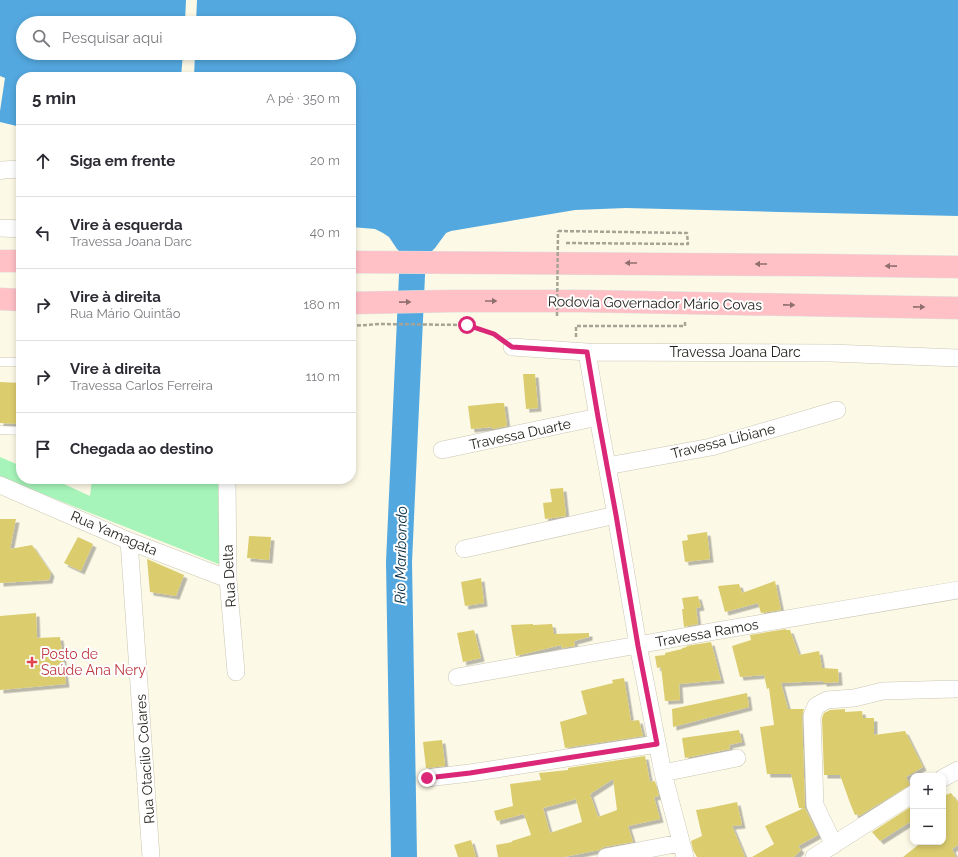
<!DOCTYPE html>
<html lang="pt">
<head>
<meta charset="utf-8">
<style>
	:root { --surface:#fff; --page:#f2f2f3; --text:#2b2b33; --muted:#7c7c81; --line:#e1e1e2 }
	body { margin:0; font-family:Raleway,sans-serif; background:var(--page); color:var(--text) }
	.controls { position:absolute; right:12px; bottom:12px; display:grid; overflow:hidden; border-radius:8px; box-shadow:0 2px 6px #0003 }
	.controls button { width:36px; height:36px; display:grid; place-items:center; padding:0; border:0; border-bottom:1px solid var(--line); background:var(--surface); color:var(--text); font:20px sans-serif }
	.stop { position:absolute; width:12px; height:12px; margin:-9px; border:3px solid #db2777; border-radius:50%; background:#fff }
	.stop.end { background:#db2777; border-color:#fff; box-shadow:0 1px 4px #0008 }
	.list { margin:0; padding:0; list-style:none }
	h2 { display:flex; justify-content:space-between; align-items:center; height:52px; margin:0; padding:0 16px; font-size:17px }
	h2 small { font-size:13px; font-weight:400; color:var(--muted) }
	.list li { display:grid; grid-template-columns:26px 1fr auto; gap:12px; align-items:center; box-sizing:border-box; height:72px; padding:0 16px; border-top:1px solid var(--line) }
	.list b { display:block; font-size:15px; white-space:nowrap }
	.list p { margin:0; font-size:13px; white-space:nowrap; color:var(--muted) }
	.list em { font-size:13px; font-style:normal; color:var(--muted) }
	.icon { flex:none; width:22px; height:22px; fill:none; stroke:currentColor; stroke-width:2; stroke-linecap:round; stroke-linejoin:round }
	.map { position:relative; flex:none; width:958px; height:857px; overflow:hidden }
	.search { position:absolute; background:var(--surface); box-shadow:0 2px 6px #0003; left:16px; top:16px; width:340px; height:44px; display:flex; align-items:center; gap:10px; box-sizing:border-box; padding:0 14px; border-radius:22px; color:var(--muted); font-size:15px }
	.panel { position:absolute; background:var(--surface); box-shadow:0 2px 6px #0003; left:16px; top:72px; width:340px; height:412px; border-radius:16px }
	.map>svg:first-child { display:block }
	.green { fill:#a6f4b9 }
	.water { fill:#53a8df }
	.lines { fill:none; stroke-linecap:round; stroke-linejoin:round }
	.river { stroke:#53a8df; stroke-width:26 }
	.building { fill:#dbcc6e; fill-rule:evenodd; filter:url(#shadow) }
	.service-casing { stroke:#cac7b5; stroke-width:9 }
	.minor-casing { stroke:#cac7b5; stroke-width:18 }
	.motorway-casing { stroke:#e0e0df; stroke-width:23 }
	.path { stroke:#a7a496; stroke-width:2.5; stroke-dasharray:4 2; stroke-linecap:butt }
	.service { stroke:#fff; stroke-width:8 }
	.minor { stroke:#fff; stroke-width:17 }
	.motorway { stroke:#ffc0c6; stroke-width:22 }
	.path-bridge { stroke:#a7a496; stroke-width:2.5; stroke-dasharray:4 2; stroke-linecap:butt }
	.oneway { fill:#906f6f }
	.route { stroke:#db2777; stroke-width:5 }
	.health-dot { fill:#e0444e; stroke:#fff; stroke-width:1.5 }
	.labels { text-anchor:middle; stroke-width:4; stroke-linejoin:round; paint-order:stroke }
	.street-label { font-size:14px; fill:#201e18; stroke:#fff }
	.health-label { font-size:14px; fill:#be3a42; stroke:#fff; text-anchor:start }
	.water-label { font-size:15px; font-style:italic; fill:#062d44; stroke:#fff }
</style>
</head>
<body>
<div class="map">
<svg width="958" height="857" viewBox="0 0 958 857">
	<defs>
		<filter id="shadow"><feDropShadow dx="3.5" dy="3.5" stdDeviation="0" flood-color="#0004"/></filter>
	</defs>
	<rect width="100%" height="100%" fill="#fcf9e6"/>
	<path class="green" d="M0,457L21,466V479H53L90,496L92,479H222L221,565L0,477Z"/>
	<path class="water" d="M0,0H186L185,23H23V53H183L181,77H21V127L0,122V111L5,78L0,76Z
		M197,0H958V216L779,212L626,208L575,210L451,231L446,233L435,248L431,252L401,253L397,249L389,237L383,233L375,229L351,227V77H194L195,53H349V23H196Z"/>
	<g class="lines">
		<path class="river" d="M404,857L399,562L413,253"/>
	</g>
	<path class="building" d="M523,374H535L538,408L526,409Z
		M0,382L21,383V424L0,423Z
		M498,403H504L507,426L492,429V427L471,429L468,406Z
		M563,488L566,516L545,519L543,503L552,502L550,489Z
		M0,519H16L10,549L32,545L51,573L49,580L0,583Z
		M707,532L710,559L685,562L682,541L688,540L687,535Z
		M249,536L271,537L269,560L247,558Z
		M78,537L93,544L81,571L64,563Z
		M147,559L184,575L176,596L150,592Z
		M481,578L484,603L465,606L461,582Z
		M775,581L781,610L761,613L758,603L725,612L718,586L739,584L742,593Z
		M698,596L701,607L696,608L698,624L684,627L682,609H684L682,598Z
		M36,613L37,638L60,637L66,684L0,690V616Z
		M533,624V625L552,624L554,634L589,633V637L574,641L575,646L562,648L561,645L516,656L511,625Z
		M786,629V630H790L799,655L819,651L822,668L838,669L839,682L823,683V681L781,683L788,709H804L802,716L805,808L818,835L798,846L801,850L794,857H752L774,844L765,826L804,808H799L791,774H767L760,727L774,725L769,688L767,689L764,675L740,677L732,646L751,640L750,635Z
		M474,630L481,658L463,662L457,633Z
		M711,642L721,680L679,684L680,700L665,701L661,667L657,668L655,656L665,655V653L682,649V648L687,647L686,646Z
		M624,678L631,721L639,720L643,736L565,748L560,722L587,714L581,691L613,683L612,680Z
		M747,693L749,707L673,727L672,709Z
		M845,709V712L862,711L863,718H874V735L905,731L923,767L906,777L910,785L859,816L858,814L855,815L850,803L840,775H824L822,718L824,713L830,710Z
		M739,730L742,742L729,745L730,749L685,758L682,738Z
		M442,740L445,766L426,768L423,742Z
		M645,756L650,782L655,781L659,796L654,797L660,819L628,826L633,842L604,847L599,850L564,857H498L496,845L512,842V841L531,835L524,814L497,821L494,811L513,806L510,784L541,780L539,773L568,770V768ZM613,779L617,810L598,817L590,794ZM576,799L582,822L550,833L543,808Z
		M951,793L958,802V845L952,849L956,857H903L922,842H943V796Z
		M737,802L742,825L732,826L745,857H697L693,850L691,841L702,836L696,810L709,808Z
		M912,806L913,808V820L880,841L872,832Z
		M471,840L476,857H458L454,845Z"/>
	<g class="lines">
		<defs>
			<path id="service" d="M0,362H21
				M0,430L21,431"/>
			<path id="minor" d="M0,171L2,170L21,169
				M0,228L21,229
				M512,347L587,352L831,353L958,358
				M587,352L598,417L616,515L638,645L663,773L685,857
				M442,450L598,417
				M607,466L711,447L837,410
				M227,479L228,579L236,672
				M0,485L129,541L228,579
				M129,541L151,857
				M464,549L616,515
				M457,677L638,645L710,632L958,590
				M663,773L737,758
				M427,778L470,773L657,744
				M943,778L958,770
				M834,845L815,805L812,716L816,706L827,700L854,698L883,691L955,689
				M606,857L680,843
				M814,857L913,794"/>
			<path id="motorway" d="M0,261H21
				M351,262L815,265L958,267
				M0,299L21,300
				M351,303L452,301H582L958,308"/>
		</defs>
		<use href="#service" class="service-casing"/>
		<use href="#minor" class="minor-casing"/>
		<use href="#motorway" class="motorway-casing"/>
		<path class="path" d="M558,231L687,233L688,244L566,243
			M351,326L380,324L467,325L494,334L500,338
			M576,337V326H685V321"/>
		<use href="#service" class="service"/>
		<use href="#minor" class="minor"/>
		<use href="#motorway" class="motorway"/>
		<path class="path-bridge" d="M557,316L558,231"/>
	</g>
	<defs><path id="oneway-solid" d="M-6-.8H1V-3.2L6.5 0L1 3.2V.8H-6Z"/></defs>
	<g class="oneway">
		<use href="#oneway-solid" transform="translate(631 263) rotate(-180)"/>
		<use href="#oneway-solid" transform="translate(761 264) rotate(-180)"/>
		<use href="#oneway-solid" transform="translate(891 266) rotate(-179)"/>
		<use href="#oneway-solid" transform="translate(491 301)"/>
		<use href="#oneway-solid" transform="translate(405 302) rotate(-1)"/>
		<use href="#oneway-solid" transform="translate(789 305) rotate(1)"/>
		<use href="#oneway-solid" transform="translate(919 307) rotate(1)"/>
	</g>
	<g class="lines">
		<path class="route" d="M427,778L470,773L657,744L638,646L616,515L598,417L587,352L512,347L494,334L467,325"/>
	</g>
	<path class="health-dot" d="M30 656h4v4h4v4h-4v4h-4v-4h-4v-4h4z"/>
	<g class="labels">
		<g class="street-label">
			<text transform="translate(655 303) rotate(1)" y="5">Rodovia Governador Mário Covas</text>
			<text x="735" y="357">Travessa Joana Darc</text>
			<text transform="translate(520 434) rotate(-12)" y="5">Travessa Duarte</text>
			<text transform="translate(723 441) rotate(-14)" y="5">Travessa Libiane</text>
			<text transform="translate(114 533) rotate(23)" y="5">Rua Yamagata</text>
			<text transform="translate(229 576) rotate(-93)" y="5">Rua Delta</text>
			<text transform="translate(707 633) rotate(-10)" y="5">Travessa Ramos</text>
			<text transform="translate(145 759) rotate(-94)" y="5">Rua Otacílio Colares</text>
		</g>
		<g class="health-label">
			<text x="41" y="659">Posto de<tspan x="41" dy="16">Saúde Ana Nery</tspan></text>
		</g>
		<g class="water-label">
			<text transform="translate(401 555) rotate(-89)" y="5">Rio Maribondo</text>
		</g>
	</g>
</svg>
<div class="controls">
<button>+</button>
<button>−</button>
</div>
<div class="stop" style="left:467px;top:325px"></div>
<div class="stop end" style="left:427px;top:778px"></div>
<div class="search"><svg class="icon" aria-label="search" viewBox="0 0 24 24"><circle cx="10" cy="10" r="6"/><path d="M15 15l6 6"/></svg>Pesquisar aqui</div>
<section class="panel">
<h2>5 min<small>A pé · 350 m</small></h2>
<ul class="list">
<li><svg class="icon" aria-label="ahead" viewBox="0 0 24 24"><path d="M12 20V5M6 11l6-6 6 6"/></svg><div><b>Siga em frente</b></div><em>20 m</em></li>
<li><svg class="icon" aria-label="left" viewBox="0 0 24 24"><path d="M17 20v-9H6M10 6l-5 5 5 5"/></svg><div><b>Vire à esquerda</b><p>Travessa Joana Darc</p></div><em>40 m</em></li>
<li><svg class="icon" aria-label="right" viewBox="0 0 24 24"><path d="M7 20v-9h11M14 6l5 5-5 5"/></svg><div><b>Vire à direita</b><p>Rua Mário Quintão</p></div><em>180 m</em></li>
<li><svg class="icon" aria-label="right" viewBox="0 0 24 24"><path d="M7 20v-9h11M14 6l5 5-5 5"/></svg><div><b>Vire à direita</b><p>Travessa Carlos Ferreira</p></div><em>110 m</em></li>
<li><svg class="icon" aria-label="arrive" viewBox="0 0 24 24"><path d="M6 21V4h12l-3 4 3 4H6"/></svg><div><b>Chegada ao destino</b></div></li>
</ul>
</section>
</div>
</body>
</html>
